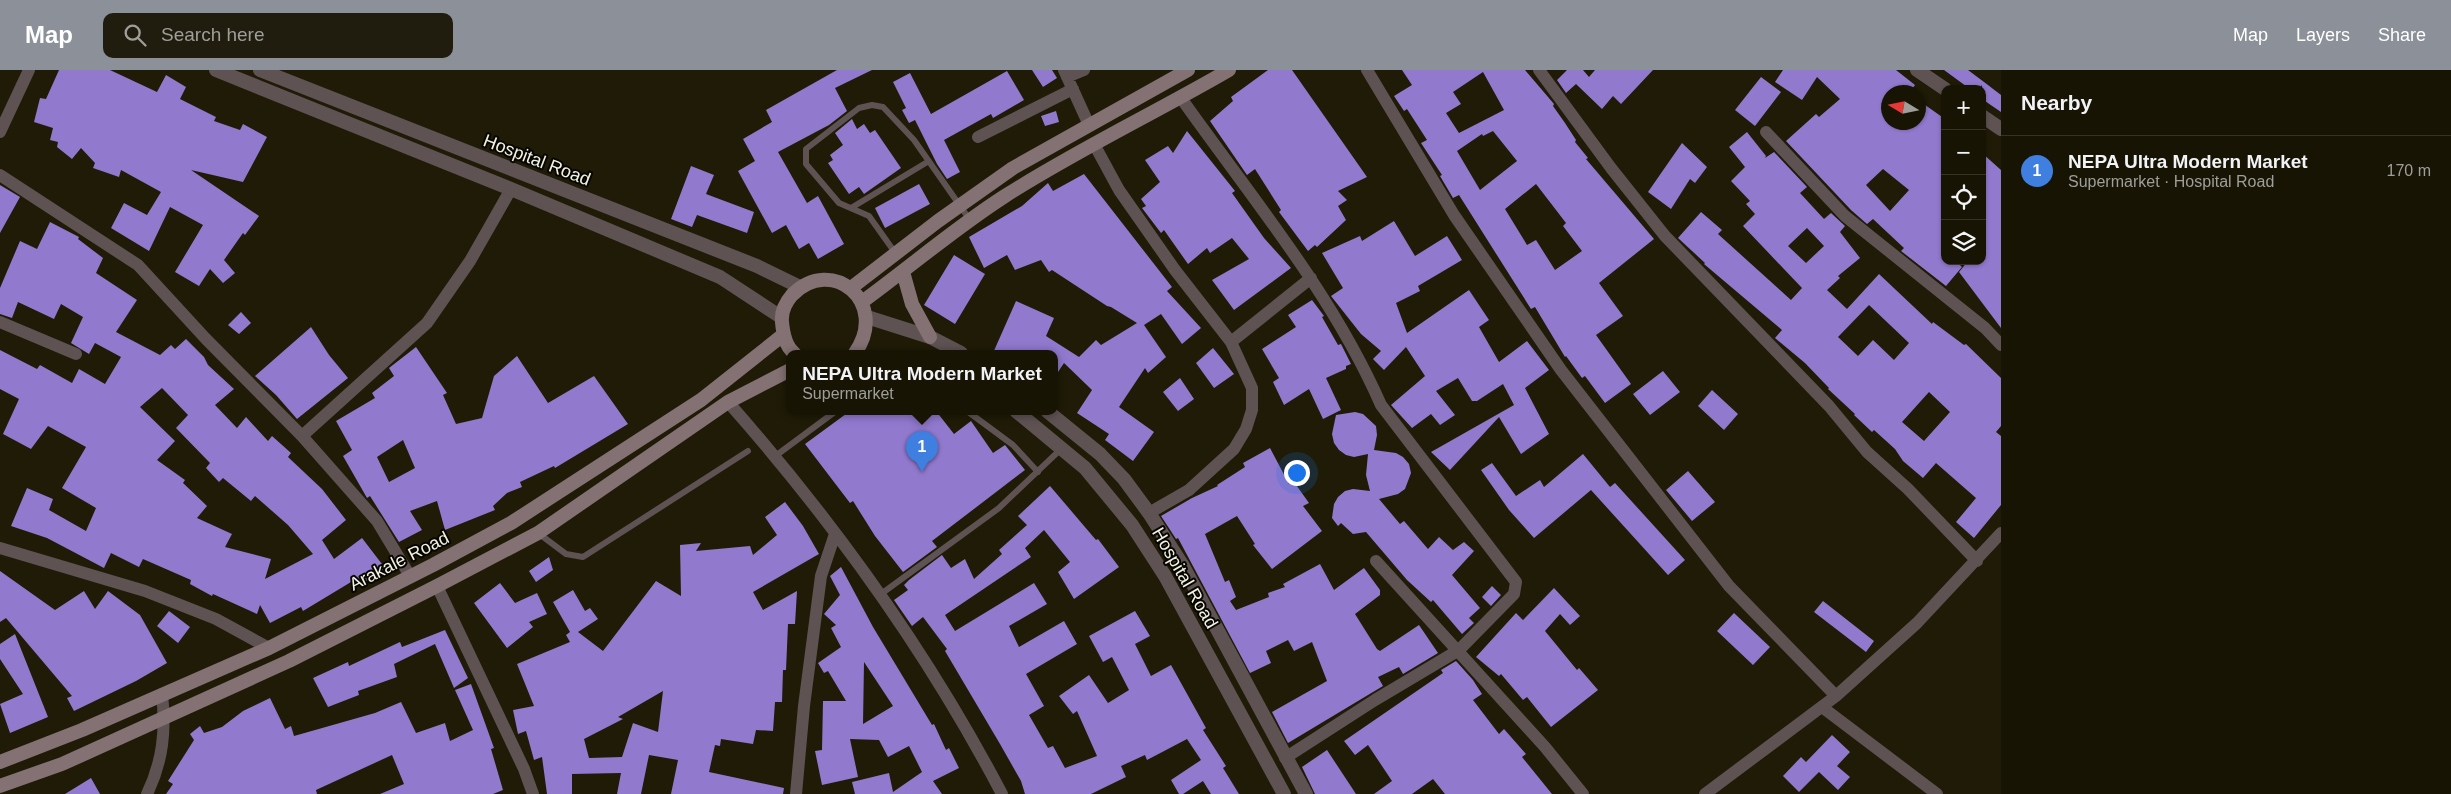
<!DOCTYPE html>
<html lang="en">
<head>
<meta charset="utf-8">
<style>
	:root { --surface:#171404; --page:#201d0e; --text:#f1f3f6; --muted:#9e9e9a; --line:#363326; --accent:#8c9099 }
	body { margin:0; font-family:Helvetica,sans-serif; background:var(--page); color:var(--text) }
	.controls { position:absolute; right:15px; top:15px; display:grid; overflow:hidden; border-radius:10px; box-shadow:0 1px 4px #0004 }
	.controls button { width:45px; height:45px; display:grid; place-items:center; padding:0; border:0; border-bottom:1px solid var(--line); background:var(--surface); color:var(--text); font:25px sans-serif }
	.compass { position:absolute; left:1881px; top:15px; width:45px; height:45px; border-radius:50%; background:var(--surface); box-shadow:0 1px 4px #0004; rotate:280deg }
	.you { position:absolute; left:1296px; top:402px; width:18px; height:18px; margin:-12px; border:4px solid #fff; border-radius:50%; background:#1a73e8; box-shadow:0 0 0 8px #1a73e833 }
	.badge { display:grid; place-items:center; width:32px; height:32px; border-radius:50%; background:var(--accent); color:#fff; font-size:16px; font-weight:700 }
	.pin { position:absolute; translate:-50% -41px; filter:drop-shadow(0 1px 2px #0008) }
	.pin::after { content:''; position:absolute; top:26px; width:18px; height:15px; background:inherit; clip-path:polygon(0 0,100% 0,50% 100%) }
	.popup { position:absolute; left:786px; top:280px; width:272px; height:65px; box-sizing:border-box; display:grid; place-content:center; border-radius:10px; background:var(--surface); filter:drop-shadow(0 1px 4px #0005); font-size:16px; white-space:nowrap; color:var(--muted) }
	.popup b { font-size:19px; color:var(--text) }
	.popup::after { content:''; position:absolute; left:50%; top:100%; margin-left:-10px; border:10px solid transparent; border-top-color:var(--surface) }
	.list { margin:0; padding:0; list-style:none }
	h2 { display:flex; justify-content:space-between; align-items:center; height:65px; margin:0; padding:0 20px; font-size:21px }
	h2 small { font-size:16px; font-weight:400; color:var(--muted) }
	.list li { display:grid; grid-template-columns:32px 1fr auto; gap:15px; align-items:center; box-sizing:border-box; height:70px; padding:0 20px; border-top:1px solid var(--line) }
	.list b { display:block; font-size:19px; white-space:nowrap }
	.list p { margin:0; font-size:16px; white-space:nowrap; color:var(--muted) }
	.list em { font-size:16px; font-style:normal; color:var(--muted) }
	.icon { flex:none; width:28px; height:28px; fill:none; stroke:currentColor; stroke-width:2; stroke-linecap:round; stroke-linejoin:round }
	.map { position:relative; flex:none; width:2001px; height:724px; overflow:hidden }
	header { display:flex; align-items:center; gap:30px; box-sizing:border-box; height:70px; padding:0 25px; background:var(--accent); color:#fff }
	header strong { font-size:24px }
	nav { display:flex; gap:28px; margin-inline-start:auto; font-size:18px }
	.search { width:350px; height:45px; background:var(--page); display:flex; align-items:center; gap:12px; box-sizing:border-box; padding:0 18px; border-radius:10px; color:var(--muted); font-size:19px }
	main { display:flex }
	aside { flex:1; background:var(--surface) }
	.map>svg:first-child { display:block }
	.building { fill:#9179ce; fill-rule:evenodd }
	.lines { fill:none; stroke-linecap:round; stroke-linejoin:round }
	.service { stroke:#5e5253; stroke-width:6 }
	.minor { stroke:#5e5253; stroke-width:12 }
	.tertiary { stroke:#5e5253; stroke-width:14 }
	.secondary { stroke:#847173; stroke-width:14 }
	.labels { text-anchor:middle; stroke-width:4; stroke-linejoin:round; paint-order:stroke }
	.street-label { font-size:18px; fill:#f3f1e4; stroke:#070601 }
</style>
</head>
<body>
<header>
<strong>Map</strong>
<div class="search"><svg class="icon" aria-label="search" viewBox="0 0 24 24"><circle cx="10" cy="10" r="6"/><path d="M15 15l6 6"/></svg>Search here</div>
<nav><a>Map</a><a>Layers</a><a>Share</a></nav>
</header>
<main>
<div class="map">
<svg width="2001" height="724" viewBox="0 0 2001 724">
	<rect width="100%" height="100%" fill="#1f1b06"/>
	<path class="building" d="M59,0H110L157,22L166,5L186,17L180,29L216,47L214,51L240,60L243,54L267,67L243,112L191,100L259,146L245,165L243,163L224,190L235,203L223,213L210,199L199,216L175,202L203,155L170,137L149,181L111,158L124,133L147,145L161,122L121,100L119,107L93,98L95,93L81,78L72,89L57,77L58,72L50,70L53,58L34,52L40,28L46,29Z
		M837,0H872L835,18L847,41L829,55L778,82L807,133L818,126L844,174L818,189L809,173L799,179L786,155L772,163L738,101L755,91L743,69L772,52L766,40Z
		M1032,0H1052L1057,8L1043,17Z
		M1268,0H1292L1367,107L1338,121L1347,130L1338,136L1346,150L1317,177L1315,175L1308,181L1279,142L1281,140L1255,99L1247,105L1210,51L1233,31L1231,27Z
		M1402,0H1525L1554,34L1553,36L1565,53L1576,70L1575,72L1588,88L1586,89L1654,169L1599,213L1623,246L1596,265L1631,314L1605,333L1585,306L1582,308L1566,286L1565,287L1535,237L1531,239L1459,125L1453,128L1440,106L1442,105L1421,73L1427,70L1407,39L1404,41L1394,26L1412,15ZM1483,2L1504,40L1459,63L1446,43L1461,34L1453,22ZM1493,61L1517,91L1480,120L1457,81L1482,64L1483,66ZM1536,114L1566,153L1563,156L1582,181L1555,200L1536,170L1527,175L1505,139Z
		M1567,0H1583L1589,7L1595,0H1653L1621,34L1613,26L1602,39L1576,14L1566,23L1557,10Z
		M1783,0H1896L1915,15L1910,22H1888V52H1918V30L1945,49V191H1956L1962,197L1946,216L1901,181L1904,178L1873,149L1867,154L1851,140L1786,71L1816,44L1819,47L1840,29L1817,7L1802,30L1775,12ZM1883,99L1909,120L1890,141L1866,115Z
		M1944,0H1968L1984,12L2001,25V42L1982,29V15L1979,19H1970Z
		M1007,1L1024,30L993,48L991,44L944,70L960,102L947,109L937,94L915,50L909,53L902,40L906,38L893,12L910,3L931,44Z
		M1761,7L1781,22L1755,56L1735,40Z
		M1056,41L1059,52L1045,56L1041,46Z
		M852,49L857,59L864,54L870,63L875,60L901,98L864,124L859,117L849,124L828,93L833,90L830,85L843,75L835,63Z
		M1187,61L1235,121L1232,123L1264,168L1291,198L1234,240L1212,210L1249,189L1232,168L1210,183L1207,178L1188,194L1164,160L1161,163L1142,138L1146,136L1141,129L1160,112L1145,90L1168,76L1173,83Z
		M1747,62L1766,86L1765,88L1774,82L1807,117L1800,123L1824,149L1831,143L1845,156L1840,162L1860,188L1838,206L1840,208L1827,220L1847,239L1879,204L1932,254L1933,252L1964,275L1966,274L2001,308V356L1996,362L2001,366V435L1974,468L1956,452L1976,428L1936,393L1923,408L1903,391L1895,379L1874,360L1872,362L1854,345L1855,344L1828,319L1829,318L1805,293L1775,268L1782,260L1704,194L1705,193L1678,168L1701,142L1722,160L1718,164L1791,230L1802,218L1743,156L1755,144L1746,134L1750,131L1731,111L1745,97L1729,77ZM1807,158L1824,176L1806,193L1788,176ZM1869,235L1909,273L1894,290L1873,270L1858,286L1838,267ZM1929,322L1950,342L1924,371L1902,352Z
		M1682,73L1707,97L1695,113L1690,109L1671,139L1648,122Z
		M1982,83L2001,100V258L1959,202L1968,191H1982Z
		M691,96L714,105L706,124L754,142L747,163L697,145L692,157L671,149Z
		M1084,104L1172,217L1167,221L1201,258L1182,274L1161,244L1144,255L1166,287L1148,303L1145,298L1119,337L1154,362L1133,391L1105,370L1109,364L1077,343L1092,320L1064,293L1054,308V283H993L1016,231L1054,248L1046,266L1079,287L1096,270L1101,275L1137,253L1111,237L1107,236L1052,200L1049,202L1041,190L1015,200L1007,185L984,198L969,167L1022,136L1048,113L1053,121Z
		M919,114L930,134L885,158L875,138Z
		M0,115L20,127L0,163Z
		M1394,151L1415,186L1447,166L1462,190L1418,216L1420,221L1396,233L1407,263L1469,220L1489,250L1479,257L1499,292L1527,271L1549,300L1525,318L1549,364L1521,384L1499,347L1450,400L1431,382L1514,335L1503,314L1477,331H1472L1458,308L1436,321L1455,345L1440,355L1431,344L1412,358L1391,335L1425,306L1406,277L1384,300L1373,289L1381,281L1361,264L1331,226L1343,218L1322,183L1360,166L1362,171Z
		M50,152L79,167L78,169L103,188L96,203L137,230L116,262L160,285L171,275L175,279L186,269L204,287L208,295L234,319L215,335L237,358L246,347L268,371L272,366L291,383L288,387L322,419L346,450L322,470L334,489L362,468L385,498L361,516L356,509L303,541L301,537L270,553L260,535L257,544L213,524L212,526L190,514L191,510L143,489L139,497L111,483L104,498L47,468L11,456L27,418L53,429L49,440L86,461L96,438L62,418L86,377L48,356L31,379L3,364L19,329L0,319V280L37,299L40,295L72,313L79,299L105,314L121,287L95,273L89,284L71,273L83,247L61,234L54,249L18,232L12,248L0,244V218L20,171L37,179ZM162,318L188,345L176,358L210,393L206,398L219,412L223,408L251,431L255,426L288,455L313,484L265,509L271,489L225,477L232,464L197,448L207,436L183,413L185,410L157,390L175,371L140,337Z
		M954,185L985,204L955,254L924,235Z
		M1312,230L1324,246L1322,247L1338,275L1341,274L1351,294L1346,296V299L1326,308L1341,340L1323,349L1309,319L1284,335L1273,312L1279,308L1262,279L1296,257L1288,245Z
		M241,242L251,253L239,264L228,255Z
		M311,257L329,285L348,308L297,349L276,325L255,306Z
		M416,277L447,323L443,325L456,354L482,348L494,306L517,286L548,333L594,306L628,354L555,398L554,396L520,412L522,417L507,423L493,436L495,440L445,460L437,431L410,441L422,460L399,472L370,426L367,428L343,386L352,380L336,351L375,328L372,323L394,306L389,298ZM403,370L415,398L389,412L377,387Z
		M1213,278L1234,304L1214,318L1196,293Z
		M1663,301L1680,322L1650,345L1633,324Z
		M1180,308L1194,329L1178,341L1163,322Z
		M1712,320L1738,344L1724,360L1698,336Z
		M850,341H936L954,364L971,351L993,383L1005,375L1025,400L932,471L937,477L903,502L875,466L853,431L850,433L805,374Z
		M1355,342L1363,344L1376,356L1377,365L1374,380L1396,383L1403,387L1409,394L1411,403L1405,419L1398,424L1379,429L1400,454L1404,451L1428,479L1439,467L1453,480L1464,472L1474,481L1452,505L1480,538L1469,548L1474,553L1462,564L1433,530L1431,532L1407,510L1366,462L1353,464L1341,453L1338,456L1332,448L1334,434L1338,427L1345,421L1353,419L1370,421L1366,405L1368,384L1354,387L1346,385L1339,380L1334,373L1332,364L1336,345Z
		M1270,378L1289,414L1294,412L1309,433L1303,436L1322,461L1272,499L1253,475L1255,474L1237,446L1205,464L1225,512L1229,510L1236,527L1230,531L1236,540L1269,527L1268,523L1285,517L1283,514L1320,494L1334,520L1364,498L1380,520V525L1355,544L1377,579L1380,581L1419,555L1438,583L1403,604L1399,597L1378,607L1383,616L1288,673L1272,642L1327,611L1312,572L1294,581L1288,570L1266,581L1271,593L1250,603L1178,468L1176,469L1161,446L1192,428L1218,416L1217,415L1245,397L1243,393Z
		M1583,384L1610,417L1615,413L1685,490L1668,505L1591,420L1534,468L1509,440L1481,400L1492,393L1516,426L1540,410L1544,417Z
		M1688,401L1715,432L1692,451L1666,420Z
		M1050,416L1096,470L1098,469L1119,497L1074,529L1058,502L1070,492L1044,460L1025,478L1031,487L945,545L955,561L1034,513L1047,534L1009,556L1019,577L1064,551L1077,574L1026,604L1044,636L1029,645L1048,678L1053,676L1065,698L1097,686L1077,641L1073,644L1059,626L1089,605L1108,633L1129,620L1112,587L1103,592L1089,566L1135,541L1150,566L1135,574L1151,606L1171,595L1206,658L1203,660L1226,696L1223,698L1239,724H1211L1203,711L1183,724H1179L1171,710L1201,690L1187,669L1147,690L1145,685L1121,696L1126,707L1091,724H1025L1021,711L1000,674L945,581L947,579L923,547L912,556L894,530L908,520L904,515L909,510L942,485L951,498L965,489L974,509L1002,484L999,480L1027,455L1018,446Z
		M785,432L803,456L819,484L753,522L763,540L797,521L795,554H788L786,600H783L782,632H775L773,661L756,660L753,674L721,669L720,676L715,675L709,702L784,718L783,724H671L678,690L649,685L641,724H617L621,703L572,704V724H547L542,687L534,690L526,661L518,664L513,640L534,636L517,594L570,572L566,565L570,562L553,532L573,520L585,541L590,538L598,549L578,562L603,581L656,511L681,526L680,475L701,473L696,481L750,476L753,485L777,465L765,447ZM663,621L658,662L633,653L622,687L589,688L584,669L623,649L618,647Z
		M549,487L553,500L536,512L529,501Z
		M841,497L873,557L932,655L934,654L946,680L949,678L959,698L933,711L942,724H855L852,712L889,703L893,722L922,702L909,676L888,687L879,670L850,669L858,707L822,715L815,681L822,680L823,631H846L828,601L824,603L818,593L841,577L831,558L836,555L824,544L840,525L830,506ZM864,592L893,636L863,654Z
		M0,501L55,540L84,521L95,539L108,521L140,545L167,593L136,611L74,641L67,628L72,626L6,548L0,552Z
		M500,513L515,533L537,523L547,544L529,552L533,557L507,578L474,533Z
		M1492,516L1501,525L1491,536L1482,527Z
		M1554,518L1580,546L1570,555L1560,544L1545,561L1577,600L1579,598L1598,620L1551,657L1527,627L1523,630L1501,604L1499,606L1476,587L1516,543L1523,550Z
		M1823,531L1874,571L1866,582L1814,542Z
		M169,541L190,557L178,573L157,556Z
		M1734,543L1770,577L1753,595L1717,561Z
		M445,560L468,608L454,618L435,574L394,594L397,607L358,621L359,625L328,637L313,608L348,592L349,596L400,572L402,577Z
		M15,564L48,647L10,663L0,634L23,624L0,589V574Z
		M1456,591L1473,610L1482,624L1473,630L1499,664L1504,659L1526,684L1522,687L1552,724H1445L1433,709L1412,724H1374L1392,711L1368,675L1355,685L1344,671L1443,603L1441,600Z
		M471,614L494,678L491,679L503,720L493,724H380L404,714L392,685L316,720L317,724H166L173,714L168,711L194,670L190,664L200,656L204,663L222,657L243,641L270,628L285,659L291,656L294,666L375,643L401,632L416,663L445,653L450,671L473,660L455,620Z
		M1832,665L1850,682L1837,696L1850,707L1838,720L1819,702L1799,722L1783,706L1801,687L1806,692Z
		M1327,680L1356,724H1315L1302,697Z
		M91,708L100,724H65Z"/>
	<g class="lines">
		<path class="service" d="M851,138L929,91
			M896,184L869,146L839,133L806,94V79L859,38L872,35L883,37L914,70L970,150
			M967,341L1013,375L1038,402
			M774,387L836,341
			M538,463L566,484L583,487L748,381
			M881,524L999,438L1061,379"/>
		<path class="minor" d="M1064,0L1089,55
			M1367,0L1454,145L1561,300L1729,516L1836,626
			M1539,0L1611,98L1665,166L1829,336L1867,382L1908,419L1977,491
			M1067,7L1084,0
			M1181,28C1251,127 1332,223 1381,335L1516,512L1514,524L1459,580L1375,630L1285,688
			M0,62L29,0
			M1766,62L1845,146L1985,258L2001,275
			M978,67L1073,19
			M1094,74L1119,120L1175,200L1231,272L1252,318V340L1246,359L1234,379L1189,420L1149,443
			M0,105L138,195L206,269L302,366L377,451L410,506
			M0,252L76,284
			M1231,272L1311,208
			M728,332C834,452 928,583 1002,724
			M302,366L427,253L470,191L511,119
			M0,478L145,521L216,549L269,578
			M1376,491L1545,677L1583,724
			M437,516L524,699L533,724
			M1822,637L1937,724
			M147,724C163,691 166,660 162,624
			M796,724L804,636L821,506L835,464
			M1705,724L1836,626L1917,553L2001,463"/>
		<path class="tertiary" d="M216,0L511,119L720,207L781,247
			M260,0L757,196L800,217
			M1917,0L1945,19
			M1982,46L2001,59
			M867,247L930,267L961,283
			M1016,341L1085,398L1132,455L1165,506L1284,724
			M1047,341L1100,384L1124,409L1149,443L1183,496L1306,724"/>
		<path class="secondary" d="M903,202L912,234L930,267
			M851,218L938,151L1013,98L1188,0
			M862,232C910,197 955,158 1005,126C1077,80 1155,43 1229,0
			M794,283C785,276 783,263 782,252C781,242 786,232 792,225C832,184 890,233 855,283
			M0,692L82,660L269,578L433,495L511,453L701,330L783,265
			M0,716L62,694L289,591L437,516L538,463L728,332L790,300"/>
	</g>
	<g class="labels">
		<g class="street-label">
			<text transform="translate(537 90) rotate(21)" y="6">Hospital Road</text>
			<text transform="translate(399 491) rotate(-27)" y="6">Arakale Road</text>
			<text transform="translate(1185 508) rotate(60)" y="6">Hospital Road</text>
		</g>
	</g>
</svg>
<div class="controls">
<button>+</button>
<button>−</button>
<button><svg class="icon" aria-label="locate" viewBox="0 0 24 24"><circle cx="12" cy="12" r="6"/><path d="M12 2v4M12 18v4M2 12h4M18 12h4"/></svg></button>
<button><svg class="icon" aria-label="layers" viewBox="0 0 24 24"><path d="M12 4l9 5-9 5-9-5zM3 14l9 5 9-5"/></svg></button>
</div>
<svg class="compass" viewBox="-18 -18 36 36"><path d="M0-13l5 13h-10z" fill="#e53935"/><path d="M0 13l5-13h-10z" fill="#9e9e9a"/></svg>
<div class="you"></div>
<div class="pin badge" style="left:922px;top:402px;background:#3f7fe0">1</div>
<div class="popup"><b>NEPA Ultra Modern Market</b>Supermarket</div>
</div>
<aside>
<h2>Nearby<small></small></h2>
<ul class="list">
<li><span class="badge" style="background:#3f7fe0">1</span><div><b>NEPA Ultra Modern Market</b><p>Supermarket · Hospital Road</p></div><em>170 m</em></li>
</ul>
</aside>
</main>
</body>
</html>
